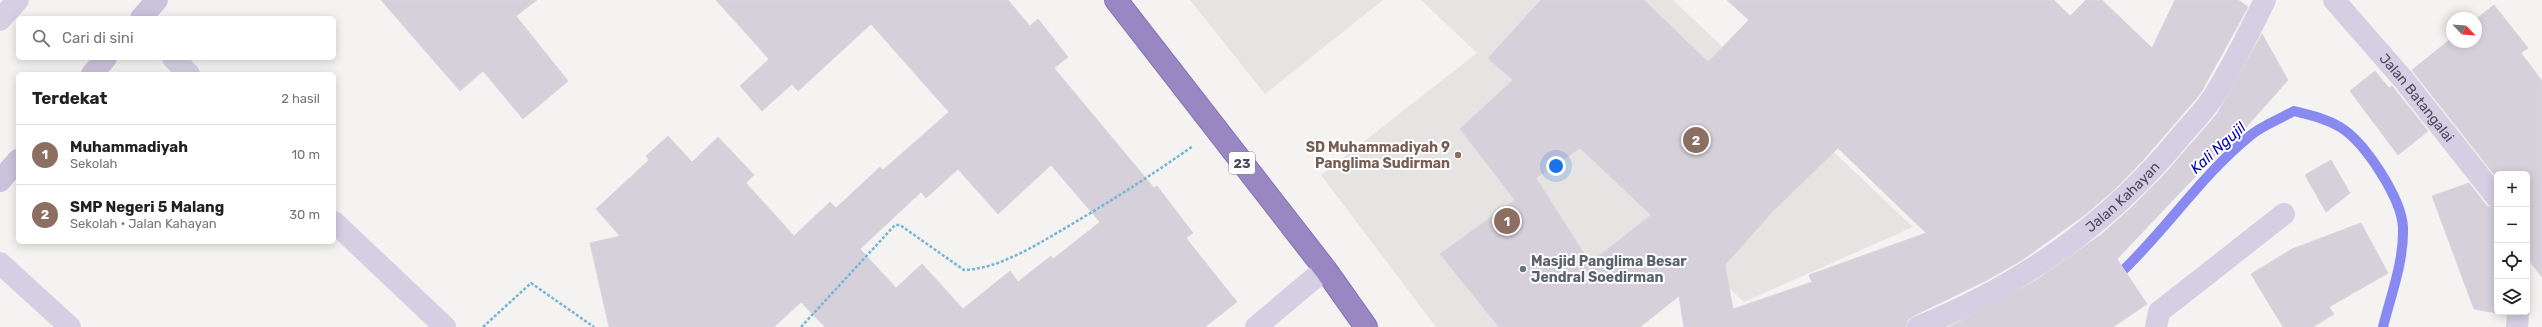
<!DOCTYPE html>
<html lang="id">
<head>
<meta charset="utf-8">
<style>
	:root { --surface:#fff; --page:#f6f6f6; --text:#222; --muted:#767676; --line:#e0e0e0; --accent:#7c3aed }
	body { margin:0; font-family:Rubik,sans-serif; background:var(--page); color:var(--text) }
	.controls { position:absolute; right:12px; bottom:12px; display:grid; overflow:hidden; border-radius:6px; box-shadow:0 2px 10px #0003 }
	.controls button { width:36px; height:36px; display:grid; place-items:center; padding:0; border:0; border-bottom:1px solid var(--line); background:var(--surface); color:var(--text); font:20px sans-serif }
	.compass { position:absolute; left:2446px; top:12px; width:36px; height:36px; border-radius:50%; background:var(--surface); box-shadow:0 2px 10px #0003; rotate:115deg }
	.you { position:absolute; left:1556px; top:166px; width:14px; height:14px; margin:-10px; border:3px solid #fff; border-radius:50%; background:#1a73e8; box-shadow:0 0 0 6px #1a73e833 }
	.badge { display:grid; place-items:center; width:26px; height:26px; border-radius:50%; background:var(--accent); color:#fff; font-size:13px; font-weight:700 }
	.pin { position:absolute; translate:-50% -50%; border:2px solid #fff; box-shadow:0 1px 4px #0006 }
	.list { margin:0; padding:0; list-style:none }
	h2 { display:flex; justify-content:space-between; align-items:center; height:52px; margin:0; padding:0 16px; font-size:17px }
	h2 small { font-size:13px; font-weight:400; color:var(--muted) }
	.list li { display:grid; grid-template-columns:26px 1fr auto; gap:12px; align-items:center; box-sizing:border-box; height:60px; padding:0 16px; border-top:1px solid var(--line) }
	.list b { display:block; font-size:15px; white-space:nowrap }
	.list p { margin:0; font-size:13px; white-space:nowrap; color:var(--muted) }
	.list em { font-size:13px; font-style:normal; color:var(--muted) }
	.icon { flex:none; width:22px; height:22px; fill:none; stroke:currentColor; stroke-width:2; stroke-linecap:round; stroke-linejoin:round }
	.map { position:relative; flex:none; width:2542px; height:327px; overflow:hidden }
	.search { position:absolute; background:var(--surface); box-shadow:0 2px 10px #0003; left:16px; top:16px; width:320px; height:44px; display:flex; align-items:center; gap:10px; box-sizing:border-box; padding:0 14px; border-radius:6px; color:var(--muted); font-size:15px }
	.panel { position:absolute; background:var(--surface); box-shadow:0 2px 10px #0003; left:16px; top:72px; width:320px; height:172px; border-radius:6px }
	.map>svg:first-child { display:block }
	.education { fill:#e5e4e3 }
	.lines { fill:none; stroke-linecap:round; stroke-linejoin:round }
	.stream { stroke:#8989f2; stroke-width:10 }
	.building { fill:#d5d0d9; stroke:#d9d5dd; fill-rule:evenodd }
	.highway-casing { stroke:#8572af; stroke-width:24 }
	.path { stroke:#74b6d3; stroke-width:2.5; stroke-dasharray:3 2; stroke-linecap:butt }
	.street { stroke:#d4cfe2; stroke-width:22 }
	.secondary { stroke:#cbc3db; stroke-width:22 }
	.highway { stroke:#9987c3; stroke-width:22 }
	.education-dot { fill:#8d6e63; stroke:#fff; stroke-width:1.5 }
	.worship-dot { fill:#6b7280; stroke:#fff; stroke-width:1.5 }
	.labels { text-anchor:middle; stroke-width:4; stroke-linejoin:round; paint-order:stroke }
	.shield { fill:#fff; stroke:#837f90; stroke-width:1 }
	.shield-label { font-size:13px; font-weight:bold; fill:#4e4860 }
	.street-label { font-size:14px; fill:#4e4860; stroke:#fff }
	.education-label { font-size:14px; font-weight:bold; fill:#785e54; stroke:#fff; text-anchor:end }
	.worship-label { font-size:14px; font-weight:bold; fill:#5b616d; stroke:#fff; text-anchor:start }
	.water-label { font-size:15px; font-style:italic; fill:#0403b8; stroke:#fff }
</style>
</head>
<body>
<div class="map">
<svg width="2542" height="327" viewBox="0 0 2542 327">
	<rect width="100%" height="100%" fill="#f4f3f1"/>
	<path class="education" d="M1190,0H1383L1265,94Z
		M1421,0H1673L1913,227L1744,302L1707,268L1641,327H1436L1321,175L1477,53Z"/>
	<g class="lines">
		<path class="stream" d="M2114,279C2163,235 2199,177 2251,135C2263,125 2280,119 2294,111C2310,115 2325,118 2340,127C2365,142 2402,199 2403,228C2404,261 2391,295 2383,327"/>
	</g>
	<path class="building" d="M381,0H537L516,16L568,81L523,119L483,71L460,91Z
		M716,0H1008L1030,26L1038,19L1068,57L1054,68L1154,188L1157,186L1193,233L1186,238L1237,302L1205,327H825L801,302L774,327H609L590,243L620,236L596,209L649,160L646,156L668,136L692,162L718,137L754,175L746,183L794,236L830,202L836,208L880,167L883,170L949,112L871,24L798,91L792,84L762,111L740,86L769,59ZM1051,165L1100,222L1053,259L1051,256L1018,282L1010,271L963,309L922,264L896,288L860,249L921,192L926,198L958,169L998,214Z
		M1541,0H1644L1708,62L1749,20L1727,0H2054L2070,16L2086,0H2102L2152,48L2175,0H2238L2248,7L2200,94L2144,159L2116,188L2086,214L2022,260L1987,280L1913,316L1908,320L1906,327H1684L1679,296L1640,327H1499L1440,254L1515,200L1460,129L1513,80L1488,58ZM1580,148L1651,215L1590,263L1536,178ZM1838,148L1926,233L1809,275L1812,282L1733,309L1725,265L1772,212Z
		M2494,5L2528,48L2521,53L2542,81V277L2527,258V174H2497V178L2412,70L2452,38V42H2476V19Z
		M2262,34L2288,80L2240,134L2239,132L2193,179L2117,259L2147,304L2113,327H1949L2035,281L2102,234L2133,206L2163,176L2217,114Z
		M2375,71L2389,88L2392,86L2428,131L2398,155L2350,91Z
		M2331,160L2350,193L2326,212L2305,175Z
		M2469,183L2487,206L2497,210V312L2503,314L2474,309L2432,196Z
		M2361,223L2388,273L2329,307L2334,314L2313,327H2283L2251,274L2292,249Z"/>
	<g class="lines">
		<defs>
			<path id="highway" d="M1116,0L1325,269L1366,327"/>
		</defs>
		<use href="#highway" class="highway-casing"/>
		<path class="path" d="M483,327L531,283L594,327
			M801,327L895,225H900L964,270C999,269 1038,244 1067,227C1111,201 1152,175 1193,146"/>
		<g class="street">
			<path id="s1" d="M2334,0L2403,79L2497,198"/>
			<path d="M0,20L18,0"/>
			<path d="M173,58L189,74"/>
			<path d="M334,222L445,327"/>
			<path d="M0,263L70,327"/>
			<path d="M1256,327L1325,269"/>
			<path id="s2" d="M1918,327C2023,284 2109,224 2181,136C2192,123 2205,110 2214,96C2233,65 2249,33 2265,0"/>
			<path d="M2156,327L2159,312L2284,214"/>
			<path d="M2517,327L2518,312"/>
		</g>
		<path class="secondary" d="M141,18L157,0
			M92,74L106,58
			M0,181L18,160"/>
		<use href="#highway" class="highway"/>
	</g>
	<circle class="education-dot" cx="1458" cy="155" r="4"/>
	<circle class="worship-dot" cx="1523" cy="269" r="4"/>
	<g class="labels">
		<rect class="shield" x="1229" y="152" width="26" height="22" rx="3"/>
		<g class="shield-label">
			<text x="1242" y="168">23</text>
		</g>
		<g class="street-label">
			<text dy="5" stroke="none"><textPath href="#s1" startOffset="128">Jalan Batangalai</textPath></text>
			<text dy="5" stroke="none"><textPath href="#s2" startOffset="244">Jalan Kahayan</textPath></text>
		</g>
		<g class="education-label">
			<text x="1450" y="152">SD Muhammadiyah 9<tspan x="1450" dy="16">Panglima Sudirman</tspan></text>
		</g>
		<g class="worship-label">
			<text x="1531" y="266">Masjid Panglima Besar<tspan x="1531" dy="16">Jendral Soedirman</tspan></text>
		</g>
		<g class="water-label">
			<text transform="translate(2218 148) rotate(-42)" y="5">Kali Ngujil</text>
		</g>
	</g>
</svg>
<div class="controls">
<button>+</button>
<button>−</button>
<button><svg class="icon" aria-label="locate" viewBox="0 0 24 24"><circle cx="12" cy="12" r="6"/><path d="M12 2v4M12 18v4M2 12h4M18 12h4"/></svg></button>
<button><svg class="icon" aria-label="layers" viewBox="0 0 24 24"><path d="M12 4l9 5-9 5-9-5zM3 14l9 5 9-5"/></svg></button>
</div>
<svg class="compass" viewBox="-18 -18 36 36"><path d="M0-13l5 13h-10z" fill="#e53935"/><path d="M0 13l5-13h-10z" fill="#767676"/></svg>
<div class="you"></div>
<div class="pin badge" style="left:1507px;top:221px;background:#8d6e63">1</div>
<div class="pin badge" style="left:1696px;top:140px;background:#8d6e63">2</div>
<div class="search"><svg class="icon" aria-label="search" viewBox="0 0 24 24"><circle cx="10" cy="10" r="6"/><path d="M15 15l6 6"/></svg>Cari di sini</div>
<section class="panel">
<h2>Terdekat<small>2 hasil</small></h2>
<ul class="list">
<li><span class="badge" style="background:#8d6e63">1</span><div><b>Muhammadiyah</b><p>Sekolah</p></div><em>10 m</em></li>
<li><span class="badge" style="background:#8d6e63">2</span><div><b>SMP Negeri 5 Malang</b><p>Sekolah · Jalan Kahayan</p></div><em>30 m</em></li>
</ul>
</section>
</div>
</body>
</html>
